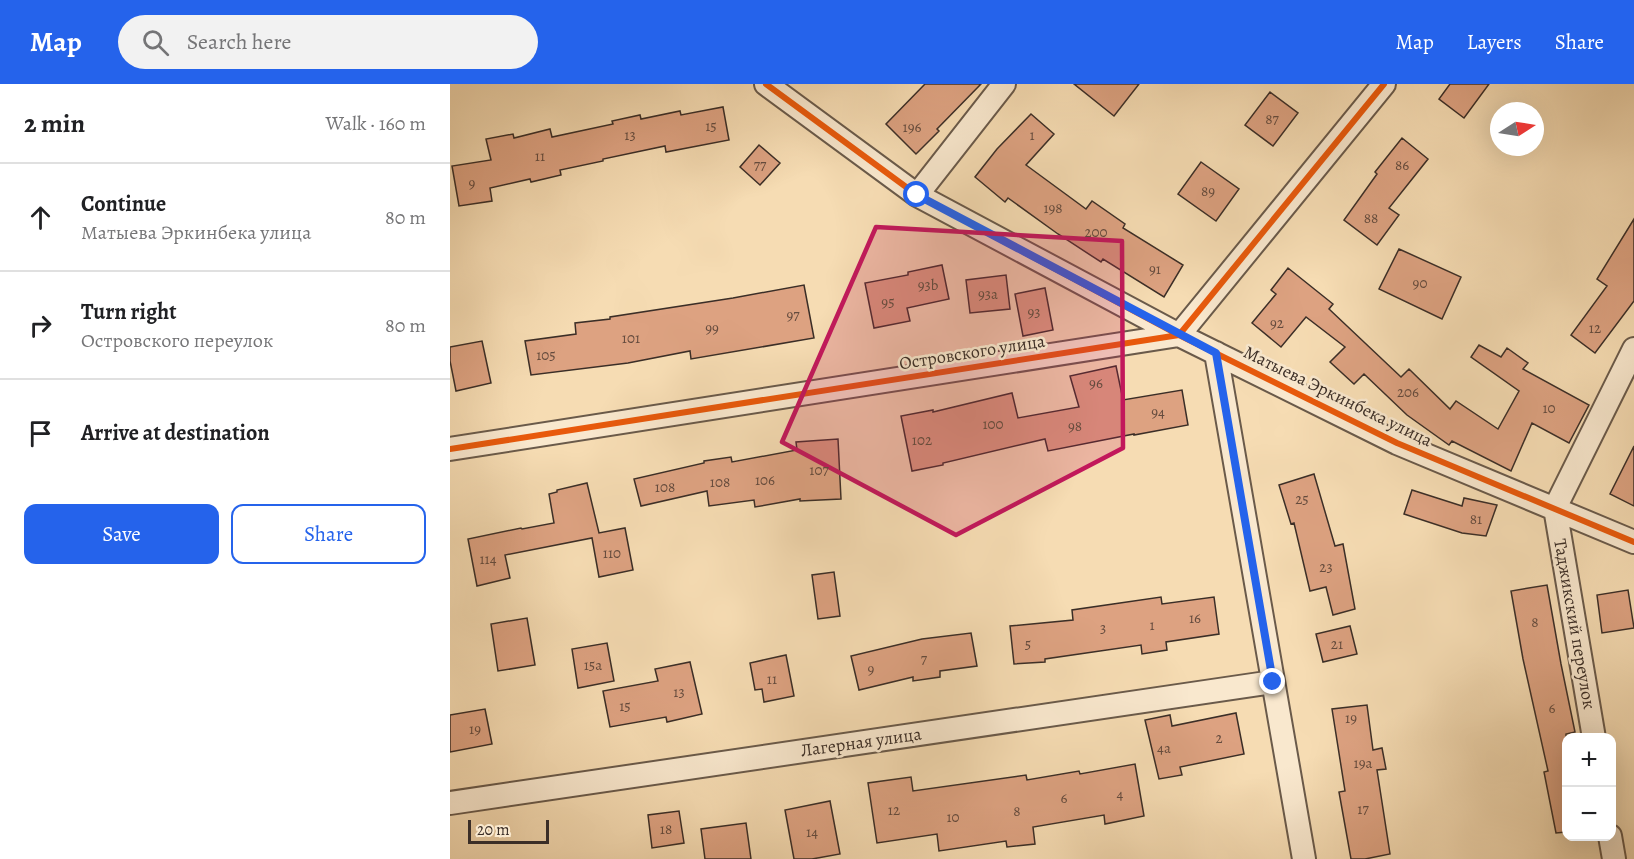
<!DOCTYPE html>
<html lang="en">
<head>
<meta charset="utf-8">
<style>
	:root { --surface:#fff; --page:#f2f2f2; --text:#202124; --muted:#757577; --line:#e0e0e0; --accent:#2563eb }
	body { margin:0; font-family:Alegreya,serif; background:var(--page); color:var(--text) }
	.controls { position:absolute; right:18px; bottom:18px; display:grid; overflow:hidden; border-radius:12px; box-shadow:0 6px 24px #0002 }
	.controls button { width:54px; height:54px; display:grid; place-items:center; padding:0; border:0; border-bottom:2px solid var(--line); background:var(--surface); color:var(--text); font:30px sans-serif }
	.compass { position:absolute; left:1040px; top:18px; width:54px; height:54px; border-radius:50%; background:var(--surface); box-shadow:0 6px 24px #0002; rotate:78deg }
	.scale { position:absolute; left:18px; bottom:15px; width:81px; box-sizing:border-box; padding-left:6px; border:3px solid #3b2e27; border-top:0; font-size:16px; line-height:21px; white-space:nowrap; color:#3b2e27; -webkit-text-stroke:4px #f9e8ce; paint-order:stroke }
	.stop { position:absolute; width:18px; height:18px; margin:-14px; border:4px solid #2563eb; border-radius:50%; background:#fff }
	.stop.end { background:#2563eb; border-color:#fff; box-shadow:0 2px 6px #0008 }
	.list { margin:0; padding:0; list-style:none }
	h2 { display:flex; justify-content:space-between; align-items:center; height:78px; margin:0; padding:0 24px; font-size:26px }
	h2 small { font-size:20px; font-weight:400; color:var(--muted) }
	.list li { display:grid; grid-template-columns:39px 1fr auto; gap:18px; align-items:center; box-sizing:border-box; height:108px; padding:0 24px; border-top:2px solid var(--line) }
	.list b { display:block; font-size:22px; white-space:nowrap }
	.list p { margin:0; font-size:20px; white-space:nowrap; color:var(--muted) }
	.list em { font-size:20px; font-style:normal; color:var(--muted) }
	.actions { display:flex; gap:12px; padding:18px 24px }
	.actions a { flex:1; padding:14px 0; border:2px solid var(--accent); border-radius:12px; text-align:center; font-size:21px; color:var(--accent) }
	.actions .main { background:var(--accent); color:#fff }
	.icon { flex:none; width:33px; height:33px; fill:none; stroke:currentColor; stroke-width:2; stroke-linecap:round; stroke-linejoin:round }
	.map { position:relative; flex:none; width:1184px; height:775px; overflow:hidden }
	header { display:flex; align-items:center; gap:36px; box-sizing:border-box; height:84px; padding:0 30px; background:var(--accent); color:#fff }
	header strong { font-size:28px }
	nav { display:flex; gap:33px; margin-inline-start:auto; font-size:21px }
	.search { width:420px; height:54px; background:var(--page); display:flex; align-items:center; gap:15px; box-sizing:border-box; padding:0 21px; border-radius:33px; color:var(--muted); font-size:22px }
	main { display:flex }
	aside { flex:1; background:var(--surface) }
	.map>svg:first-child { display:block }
	.building { fill:#dda281; stroke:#3b2e27; stroke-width:1.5 }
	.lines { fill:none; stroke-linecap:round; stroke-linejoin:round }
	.street-casing { stroke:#6a5a4a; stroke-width:26 }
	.street { stroke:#f9e8ce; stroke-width:22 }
	.cycleway-casing { stroke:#f9e8ce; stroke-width:10 }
	.cycleway { stroke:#e8590c; stroke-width:6 }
	.route { stroke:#2563eb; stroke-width:8 }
	.marked { fill:#c2185b; fill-opacity:0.2; stroke:#c2185b; stroke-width:4.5; stroke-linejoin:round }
	.labels { text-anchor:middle; stroke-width:5; stroke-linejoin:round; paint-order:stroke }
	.number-label { font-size:15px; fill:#644b3e }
	.street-label { font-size:18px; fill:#3b2e27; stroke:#f9e8ce }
</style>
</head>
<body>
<header>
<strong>Map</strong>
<div class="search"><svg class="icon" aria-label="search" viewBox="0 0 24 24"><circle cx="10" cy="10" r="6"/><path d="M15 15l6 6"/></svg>Search here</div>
<nav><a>Map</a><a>Layers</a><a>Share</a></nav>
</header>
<main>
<aside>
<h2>2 min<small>Walk · 160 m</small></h2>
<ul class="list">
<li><svg class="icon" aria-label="ahead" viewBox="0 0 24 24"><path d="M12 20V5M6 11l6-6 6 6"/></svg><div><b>Continue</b><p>Матыева Эркинбека улица</p></div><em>80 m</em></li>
<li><svg class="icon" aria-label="right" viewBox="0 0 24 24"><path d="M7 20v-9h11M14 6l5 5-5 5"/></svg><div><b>Turn right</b><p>Островского переулок</p></div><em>80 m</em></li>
<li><svg class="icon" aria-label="arrive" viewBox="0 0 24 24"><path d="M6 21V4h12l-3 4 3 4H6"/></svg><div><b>Arrive at destination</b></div></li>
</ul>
<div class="actions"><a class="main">Save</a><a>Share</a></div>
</aside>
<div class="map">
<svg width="1184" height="775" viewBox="0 0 1184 775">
	<rect width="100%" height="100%" fill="#f6dcb3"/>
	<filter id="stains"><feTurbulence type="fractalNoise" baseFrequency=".00333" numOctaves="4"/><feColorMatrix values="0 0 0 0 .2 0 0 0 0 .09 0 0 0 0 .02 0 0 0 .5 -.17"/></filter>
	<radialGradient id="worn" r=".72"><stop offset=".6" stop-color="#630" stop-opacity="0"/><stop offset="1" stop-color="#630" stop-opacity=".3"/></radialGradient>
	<path class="building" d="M475,0H531L487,45L489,47L466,70L436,40Z
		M624,0H689L664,32Z
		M1000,0H1039L1014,34L989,15Z
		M820,8L848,29L823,62L795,41Z
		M273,23L279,56L216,68L215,62L153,75V77L110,86L111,91L81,98L80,95L40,104L42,117L9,122L2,82L41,76L36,55L63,50L64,54L100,45L102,53L163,40L162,37L190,31L191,35L230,27L231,31Z
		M581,30L604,50L576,81L636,125L642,117L675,140L673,144L733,181L714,213L653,175L651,178L608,150L558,114L555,118L525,93L547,65Z
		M952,54L978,75L939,124L949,131L927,161L894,136L927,90L925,88Z
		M309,61L330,79L310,101L290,83Z
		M751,78L789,105L766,137L728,110Z
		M1184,135V217L1145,269L1121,251L1157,202L1147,195Z
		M949,165L1011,193L992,235L929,205Z
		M492,181L499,215L457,224L460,237L424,244L415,199L458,191V188Z
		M838,184L883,220L879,225L951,293L959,285L1000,325L1006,317L1048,345L1069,307L1021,273L1029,261L1051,273L1057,264L1078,279L1073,285L1139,321L1119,359L1082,339L1061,387L1002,357L999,361L957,331L914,290L904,300L880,278L895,263L856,233L831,263L802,239L826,210L821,206Z
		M556,191L560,225L520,229L516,196Z
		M354,201L364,254L241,275L240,267L178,279L81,291L75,257L126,250L125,239L160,235V233L283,214Z
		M595,204L603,246L573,252L565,210Z
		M32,257L41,299L6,307L0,277V263Z
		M666,282L673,316L732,306L738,341L684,351V350L598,367L595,355L493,379V381L462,387L451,332L483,326V328L562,309L568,334L629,323L620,292Z
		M388,355L391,415L350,417V415L305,423L304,416L259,422L257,407L191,422L184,395L254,379V377L281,373L282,378L347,366L346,358Z
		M1184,362V422L1160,410Z
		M864,390L885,462L893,460L905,525L883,531L876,503L860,507L844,439L841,440L829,401Z
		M137,399L149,449L175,444L183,486L149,493L142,454L55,471L60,494L27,502L18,455L71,444L72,445L104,439L99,410L107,408V406Z
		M962,406L1012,422L1014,414L1047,421L1036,452L1012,449L954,430Z
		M384,488L390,532L368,535L362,491Z
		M1097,501L1111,580L1125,648L1116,650V748L1106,749L1094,688L1098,687L1073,575L1061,507Z
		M1178,506L1184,544L1152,549L1147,511Z
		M711,513L712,520L764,513L769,550L716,558L717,566L692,570L691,561L595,575V578L564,580L560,542L623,536L622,526Z
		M77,534L85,581L48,587L41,540Z
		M900,542L907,570L873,578L866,550Z
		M521,549L527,582L490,587V593L463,597V593L409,606L401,572L472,555Z
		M157,559L164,597L128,604L122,565Z
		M336,571L344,612L314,618L312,605L305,606L300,579Z
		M240,578L252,630L217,638L216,633L160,643L153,607L208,597L205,585Z
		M917,621L923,666L932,664L936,685L927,686L940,770L915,775H901L889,708L895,707L882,625Z
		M35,625L42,660L0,668V631Z
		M786,629L794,670L730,683L732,691L709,695L695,636L720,631L722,642Z
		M685,680L694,732L655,740L654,731L583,743L585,760L557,763L556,757L489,767L487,750L427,759L418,699L461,693L463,707L576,691L577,696L629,687L630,690Z
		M380,717L390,770L362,775H344L335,726Z
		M229,727L234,759L202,764L198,731Z
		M296,739L301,775H255L251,745Z"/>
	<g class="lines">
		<defs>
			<path id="street" d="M316,0L467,111L729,251L947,359L1184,458
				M467,111L554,0
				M766,269L854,775
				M0,365L729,251L934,0
				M1144,654L1105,424L1184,265
				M0,719L823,598
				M1160,752L1164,775"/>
		</defs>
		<use href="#street" class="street-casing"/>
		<use href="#street" class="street"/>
		<defs>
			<path id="cycleway" d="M316,0L467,111L729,251L947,359L1184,458
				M0,365L729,251L934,0"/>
		</defs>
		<use href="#cycleway" class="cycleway-casing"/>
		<use href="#cycleway" class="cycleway"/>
	</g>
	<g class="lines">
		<path class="route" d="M467,111L766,269L823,598"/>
	</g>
	<path class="marked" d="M426,143L672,157L673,364L506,451L332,358Z"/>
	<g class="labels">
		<g class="number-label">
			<text x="822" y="40">87</text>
			<text x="261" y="47">15</text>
			<text x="462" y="48">196</text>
			<text x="180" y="56">13</text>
			<text x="582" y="56">1</text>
			<text x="90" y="77">11</text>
			<text x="310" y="86">77</text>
			<text x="952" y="86">86</text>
			<text x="22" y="104">9</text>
			<text x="758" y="112">89</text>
			<text x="603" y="129">198</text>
			<text x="921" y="139">88</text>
			<text x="646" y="153">200</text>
			<text x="705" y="190">91</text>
			<text x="970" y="204">90</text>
			<text x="478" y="206">93b</text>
			<text x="538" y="215">93a</text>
			<text x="438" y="223">95</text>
			<text x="584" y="233">93</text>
			<text x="343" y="236">97</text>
			<text x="827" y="244">92</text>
			<text x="262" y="249">99</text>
			<text x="1145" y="249">12</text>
			<text x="181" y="259">101</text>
			<text x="96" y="276">105</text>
			<text x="646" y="304">96</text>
			<text x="958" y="313">206</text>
			<text x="1099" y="329">10</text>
			<text x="708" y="333">94</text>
			<text x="543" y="345">100</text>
			<text x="625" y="347">98</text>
			<text x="472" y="361">102</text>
			<text x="369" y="391">107</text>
			<text x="315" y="401">106</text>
			<text x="270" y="403">108</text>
			<text x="215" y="408">108</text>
			<text x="852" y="420">25</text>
			<text x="1026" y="440">81</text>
			<text x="162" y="474">110</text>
			<text x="38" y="480">114</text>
			<text x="876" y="488">23</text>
			<text x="745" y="539">16</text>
			<text x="1085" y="543">8</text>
			<text x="702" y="546">1</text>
			<text x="653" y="549">3</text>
			<text x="578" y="565">5</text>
			<text x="887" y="565">21</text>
			<text x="474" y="580">7</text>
			<text x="143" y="586">15a</text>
			<text x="421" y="590">9</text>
			<text x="322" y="600">11</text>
			<text x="229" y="613">13</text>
			<text x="175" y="627">15</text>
			<text x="1102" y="629">6</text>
			<text x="901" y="639">19</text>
			<text x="25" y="650">19</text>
			<text x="769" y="659">2</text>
			<text x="714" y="669">4a</text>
			<text x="913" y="684">19a</text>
			<text x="670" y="715">4</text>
			<text x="614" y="719">6</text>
			<text x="913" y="730">17</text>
			<text x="444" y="731">12</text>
			<text x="567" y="732">8</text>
			<text x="503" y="738">10</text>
			<text x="216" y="750">18</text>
			<text x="362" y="753">14</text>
		</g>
		<g class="street-label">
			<text transform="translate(522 268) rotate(-9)" y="6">Островского улица</text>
			<text transform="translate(888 312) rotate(26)" y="6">Матыева Эркинбека улица</text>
			<text transform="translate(1125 540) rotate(80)" y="6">Таджикский переулок</text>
			<text transform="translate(411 658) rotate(-8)" y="6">Лагерная улица</text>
		</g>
	</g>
	<rect width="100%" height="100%" filter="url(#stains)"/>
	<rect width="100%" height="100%" fill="url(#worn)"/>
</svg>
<div class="controls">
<button>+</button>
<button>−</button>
</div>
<svg class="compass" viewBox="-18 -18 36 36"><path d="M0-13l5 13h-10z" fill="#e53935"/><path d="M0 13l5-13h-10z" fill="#757577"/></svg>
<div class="scale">20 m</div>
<div class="stop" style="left:467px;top:111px"></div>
<div class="stop end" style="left:823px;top:598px"></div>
</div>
</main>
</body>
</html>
